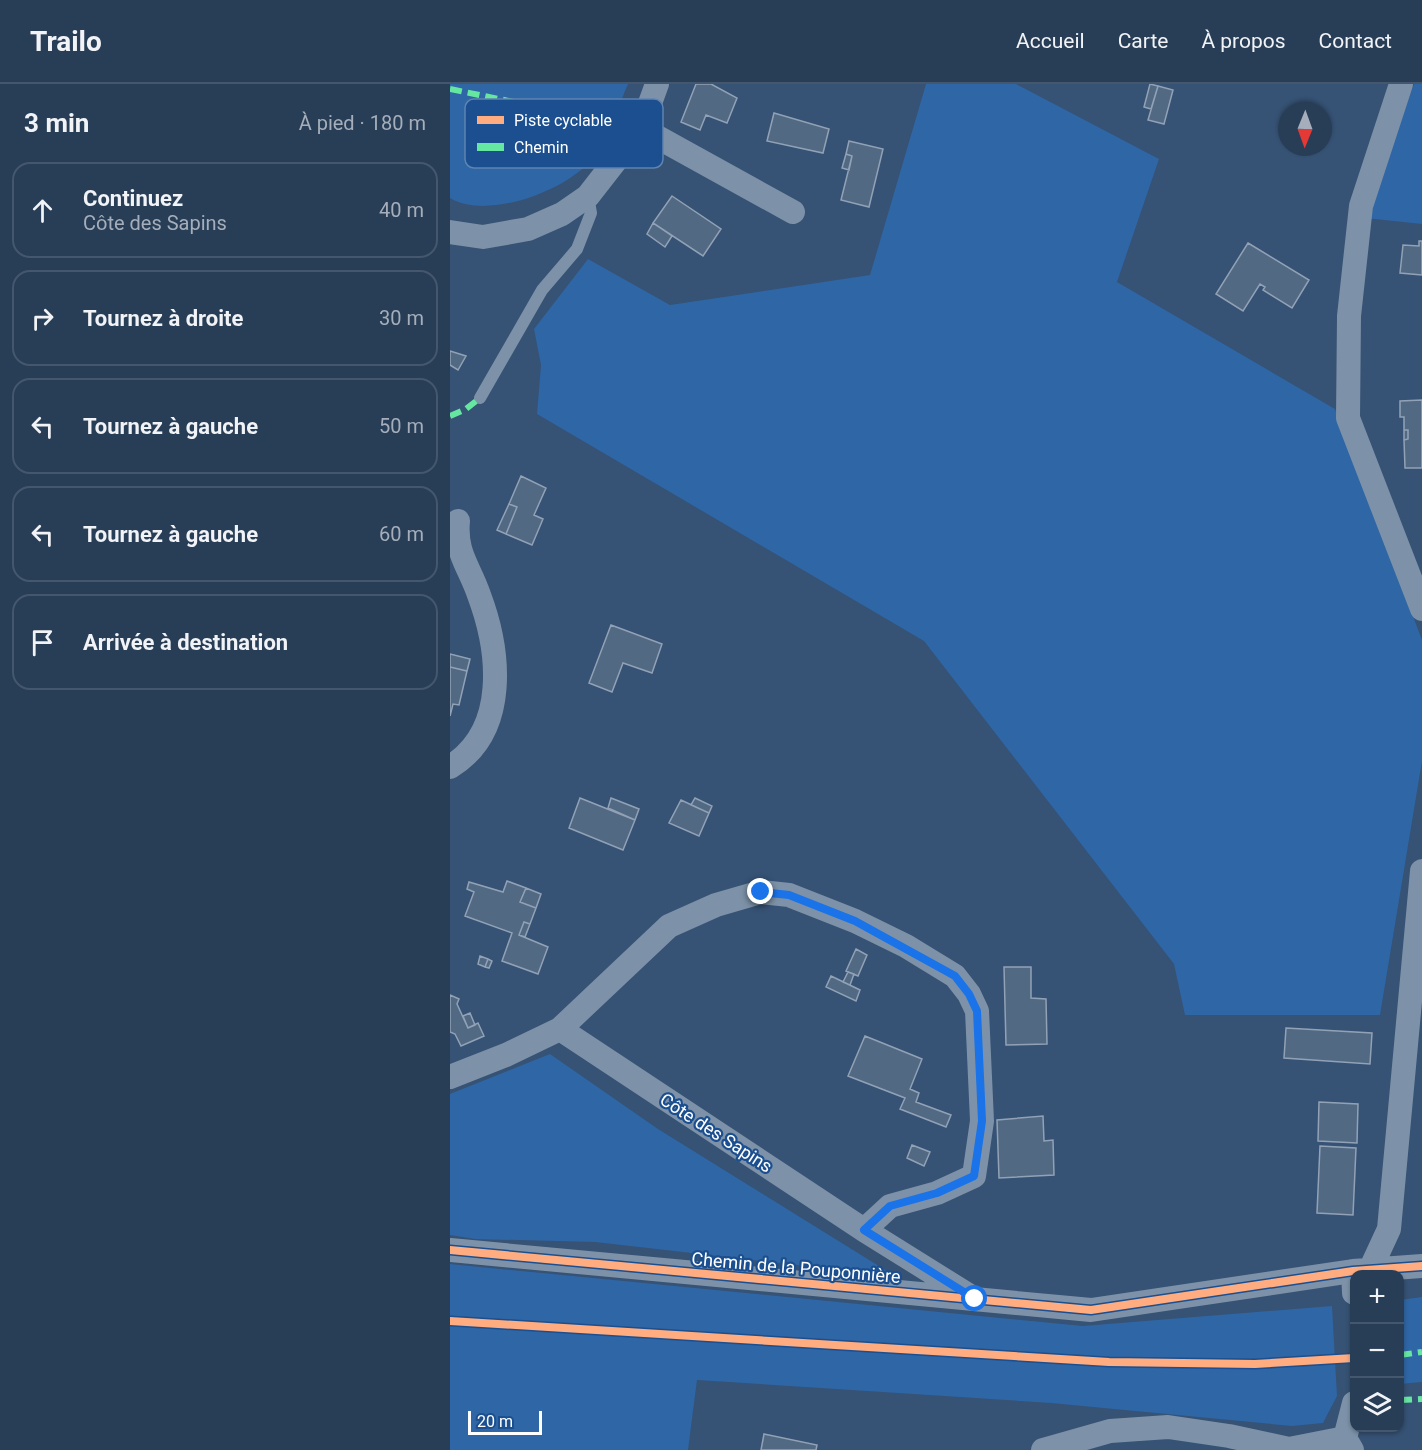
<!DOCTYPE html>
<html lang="fr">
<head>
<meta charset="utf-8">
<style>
	:root { --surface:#283e57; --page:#344961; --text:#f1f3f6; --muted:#a5aeba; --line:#44576d }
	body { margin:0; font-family:Roboto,sans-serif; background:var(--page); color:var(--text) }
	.controls { position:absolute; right:18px; bottom:18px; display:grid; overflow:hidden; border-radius:12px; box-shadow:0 2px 4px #0004 }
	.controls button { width:54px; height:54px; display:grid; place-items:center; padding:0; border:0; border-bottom:2px solid var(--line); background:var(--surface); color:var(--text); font:30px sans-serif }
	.compass { position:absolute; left:828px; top:18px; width:54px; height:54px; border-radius:50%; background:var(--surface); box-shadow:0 2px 4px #0004; rotate:181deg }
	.scale { position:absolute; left:18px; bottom:15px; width:74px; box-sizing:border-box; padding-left:6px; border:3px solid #fff; border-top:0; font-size:16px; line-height:21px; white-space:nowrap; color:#fff; -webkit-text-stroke:4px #1b4f8f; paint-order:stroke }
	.stop { position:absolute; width:18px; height:18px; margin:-14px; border:4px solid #1a73e8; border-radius:50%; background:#fff }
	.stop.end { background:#1a73e8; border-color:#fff; box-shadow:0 2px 6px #0008 }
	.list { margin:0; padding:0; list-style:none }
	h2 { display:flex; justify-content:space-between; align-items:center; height:78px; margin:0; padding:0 24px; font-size:26px }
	h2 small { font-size:20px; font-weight:400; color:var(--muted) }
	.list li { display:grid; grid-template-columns:39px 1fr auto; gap:18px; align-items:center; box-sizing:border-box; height:96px; margin:0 12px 12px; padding:0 12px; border:2px solid var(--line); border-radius:18px }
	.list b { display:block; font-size:22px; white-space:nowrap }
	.list p { margin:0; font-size:20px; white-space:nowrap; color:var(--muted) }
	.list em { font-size:20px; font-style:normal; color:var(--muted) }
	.icon { flex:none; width:33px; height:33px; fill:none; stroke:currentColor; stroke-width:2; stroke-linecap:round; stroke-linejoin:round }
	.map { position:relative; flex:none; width:972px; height:1366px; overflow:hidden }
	header { display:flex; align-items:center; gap:36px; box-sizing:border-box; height:84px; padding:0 30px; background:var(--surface); border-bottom:2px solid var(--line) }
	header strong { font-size:28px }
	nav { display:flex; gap:33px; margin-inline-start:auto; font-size:21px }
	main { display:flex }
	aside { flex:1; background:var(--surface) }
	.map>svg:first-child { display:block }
	.green { fill:#2f66a5 }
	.building { fill:#526984; stroke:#92a2b6; stroke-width:1.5 }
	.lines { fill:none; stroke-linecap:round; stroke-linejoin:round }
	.service { stroke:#7d92a8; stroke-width:12 }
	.minor { stroke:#7d92a8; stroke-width:24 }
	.quiet { stroke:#66e7a1; stroke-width:6; stroke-dasharray:12 6; stroke-linecap:butt }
	.cycleway-casing { stroke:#1b4f8f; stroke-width:11 }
	.cycleway { stroke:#ffac80; stroke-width:8 }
	.route { stroke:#1a73e8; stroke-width:8 }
	.labels { text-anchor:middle; stroke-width:4.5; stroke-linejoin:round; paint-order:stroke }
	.street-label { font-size:18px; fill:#fff; stroke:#1b4f8f }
	.key { fill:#1b4f8f; stroke:#5f84b1; stroke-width:1.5 }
	.key-label { font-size:16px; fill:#fff }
</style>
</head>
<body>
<header>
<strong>Trailo</strong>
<nav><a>Accueil</a><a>Carte</a><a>À propos</a><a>Contact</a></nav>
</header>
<main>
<aside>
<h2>3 min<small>À pied · 180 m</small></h2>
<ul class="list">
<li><svg class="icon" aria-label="ahead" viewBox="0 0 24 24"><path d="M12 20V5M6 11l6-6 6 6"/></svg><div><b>Continuez</b><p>Côte des Sapins</p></div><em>40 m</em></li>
<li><svg class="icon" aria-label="right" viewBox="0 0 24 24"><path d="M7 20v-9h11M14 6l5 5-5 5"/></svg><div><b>Tournez à droite</b></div><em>30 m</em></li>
<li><svg class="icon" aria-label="left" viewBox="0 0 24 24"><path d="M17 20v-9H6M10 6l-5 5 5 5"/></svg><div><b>Tournez à gauche</b></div><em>50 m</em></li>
<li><svg class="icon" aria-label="left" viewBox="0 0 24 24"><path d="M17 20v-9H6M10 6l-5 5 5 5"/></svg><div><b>Tournez à gauche</b></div><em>60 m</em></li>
<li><svg class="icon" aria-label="arrive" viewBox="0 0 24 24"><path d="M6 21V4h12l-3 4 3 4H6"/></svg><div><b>Arrivée à destination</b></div></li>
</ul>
</aside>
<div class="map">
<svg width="972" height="1366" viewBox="0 0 972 1366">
	<rect width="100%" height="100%" fill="#365274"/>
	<path class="green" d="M0,0H178C167,25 158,57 139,78C113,108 36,136 0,114Z
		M476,0H566L709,75L667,198L885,325L972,556V677L930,931H735L724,880L474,557L87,330L91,281L84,245L138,175L220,221L420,191Z
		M964,0H972V140L915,134Z
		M100,970L208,1045L445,1192L145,1158L25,1155L0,1151V1010Z
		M0,1180L633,1242L882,1222L887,1312L873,1339L842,1342L601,1319L247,1296L238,1366H0Z
		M972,1213V1298L950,1300V1216Z"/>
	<path class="building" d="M246,0H261L287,14L277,39L256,31L250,46L231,38Z
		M700,0L708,2L701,25L694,23Z
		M708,2L723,6L714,40L698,36Z
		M324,29L379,45L373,69L317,57Z
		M399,57L433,65L419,123L391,116L402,72L396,70Z
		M396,70L402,72L399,86L392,84Z
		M222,112L271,145L253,172L203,139Z
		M203,139L222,152L215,163L197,150Z
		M969,157H972V191L950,189L953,161L969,162Z
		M798,159L859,196L842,224L813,206L815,203L810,200L793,227L766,210Z
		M0,267L16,272L8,286L0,281Z
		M972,316V384H955L954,356L958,355V346H954V333H950V317Z
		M954,346H958V355L954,356Z
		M71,392L96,404L84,431L93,435L82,461L56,450L67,423L59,420Z
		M59,420L67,423L56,450L47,446Z
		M161,541L212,560L202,589L173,579L162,608L139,599Z
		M0,570L20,575L17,587L0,583Z
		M0,583L17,587L9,621L3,620L0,632Z
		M130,714L185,736L173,766L119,744Z
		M161,714L189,725L185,736L158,724Z
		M245,714L262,722L259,729L241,721Z
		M231,716L259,729L249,752L219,739Z
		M57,797L76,804L70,818L86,824L80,840L74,838L69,851L98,863L88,890L52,877L62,849L15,832L24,808L17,805L19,798L53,808Z
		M76,804L91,810L86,824L70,818Z
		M74,838L80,840L75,853L69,851Z
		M406,865L417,871L408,892L396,887Z
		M30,872L38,875L35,883L28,880Z
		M38,875L42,877L39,884L35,883Z
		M554,883H581V914L596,915L597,960L556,961Z
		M398,888L404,890L400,901L393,898Z
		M381,892L410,906L406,917L376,903Z
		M0,911L9,915L7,920L18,944L28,939L34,952L11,962L5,950L0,948Z
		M20,929L25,941L18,944L13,932Z
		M836,944L922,949L920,980L834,974Z
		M415,952L472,975L460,1005L469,1009L466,1018L501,1031L496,1043L450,1025L455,1014L398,992Z
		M869,1018L908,1020L907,1059L868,1057Z
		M593,1032L594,1057L603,1056L604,1091L549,1094L547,1036Z
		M462,1061L480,1068L474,1082L457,1074Z
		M870,1062L906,1064L903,1131L867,1129Z
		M314,1350L367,1361L366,1366H311Z"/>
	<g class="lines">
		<path class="service" d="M30,314L92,206L127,165L141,129L138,112"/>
		<path class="minor" d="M951,0L911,122L899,232L898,334L972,525
			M191,44L343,128
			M0,148L33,153L78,145L112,130L138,112L191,44L207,0
			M0,683C59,647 50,567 29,511C19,482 5,469 8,437
			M110,945L219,842L266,821L311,808L339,811L405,837L456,862L505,892L519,910L527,927L532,1037L524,1092L487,1109L440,1122L414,1146
			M0,993L56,971L110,945L414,1146L523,1214
			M0,1166L641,1226L903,1187L972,1182
			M920,1186L939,1145L972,787
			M903,1187L904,1209
			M593,1366L660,1347L718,1343L779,1352L839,1365L895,1354
			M902,1366L895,1354L904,1319"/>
		<path class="quiet" d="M0,5L191,44
			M0,332L16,325L30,314
			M950,1271L972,1268
			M950,1316L972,1315"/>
		<defs>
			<path id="cycleway" d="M0,1166L641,1226L903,1187L972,1182
				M0,1237L659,1278L805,1280L904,1274"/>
		</defs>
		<use href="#cycleway" class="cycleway-casing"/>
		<use href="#cycleway" class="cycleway"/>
	</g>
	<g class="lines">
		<path class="route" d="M311,808L339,811L405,837L505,892L519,910L527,927L532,1037L524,1092L487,1109L440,1122L414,1146L525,1215"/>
	</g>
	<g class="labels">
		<g class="street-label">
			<text transform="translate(266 1049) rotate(33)" y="6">Côte des Sapins</text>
			<text transform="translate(346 1184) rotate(5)" y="6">Chemin de la Pouponnière</text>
		</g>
	</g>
	<rect x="15" y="15" width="198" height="69" rx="9" class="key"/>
	<rect x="27" y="32" width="27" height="8" fill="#ffac80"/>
	<rect x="27" y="59" width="27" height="8" fill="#66e7a1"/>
	<g class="key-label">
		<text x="64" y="42">Piste cyclable</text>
		<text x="64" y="69">Chemin</text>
	</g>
</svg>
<div class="controls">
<button>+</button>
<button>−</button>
<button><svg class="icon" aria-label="layers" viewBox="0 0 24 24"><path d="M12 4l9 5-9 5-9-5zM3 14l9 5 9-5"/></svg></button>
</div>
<svg class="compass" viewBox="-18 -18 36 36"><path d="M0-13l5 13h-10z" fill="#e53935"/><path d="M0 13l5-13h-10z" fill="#a5aeba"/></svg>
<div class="scale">20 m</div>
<div class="stop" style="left:525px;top:1215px"></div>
<div class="stop end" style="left:311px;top:808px"></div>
</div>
</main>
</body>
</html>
